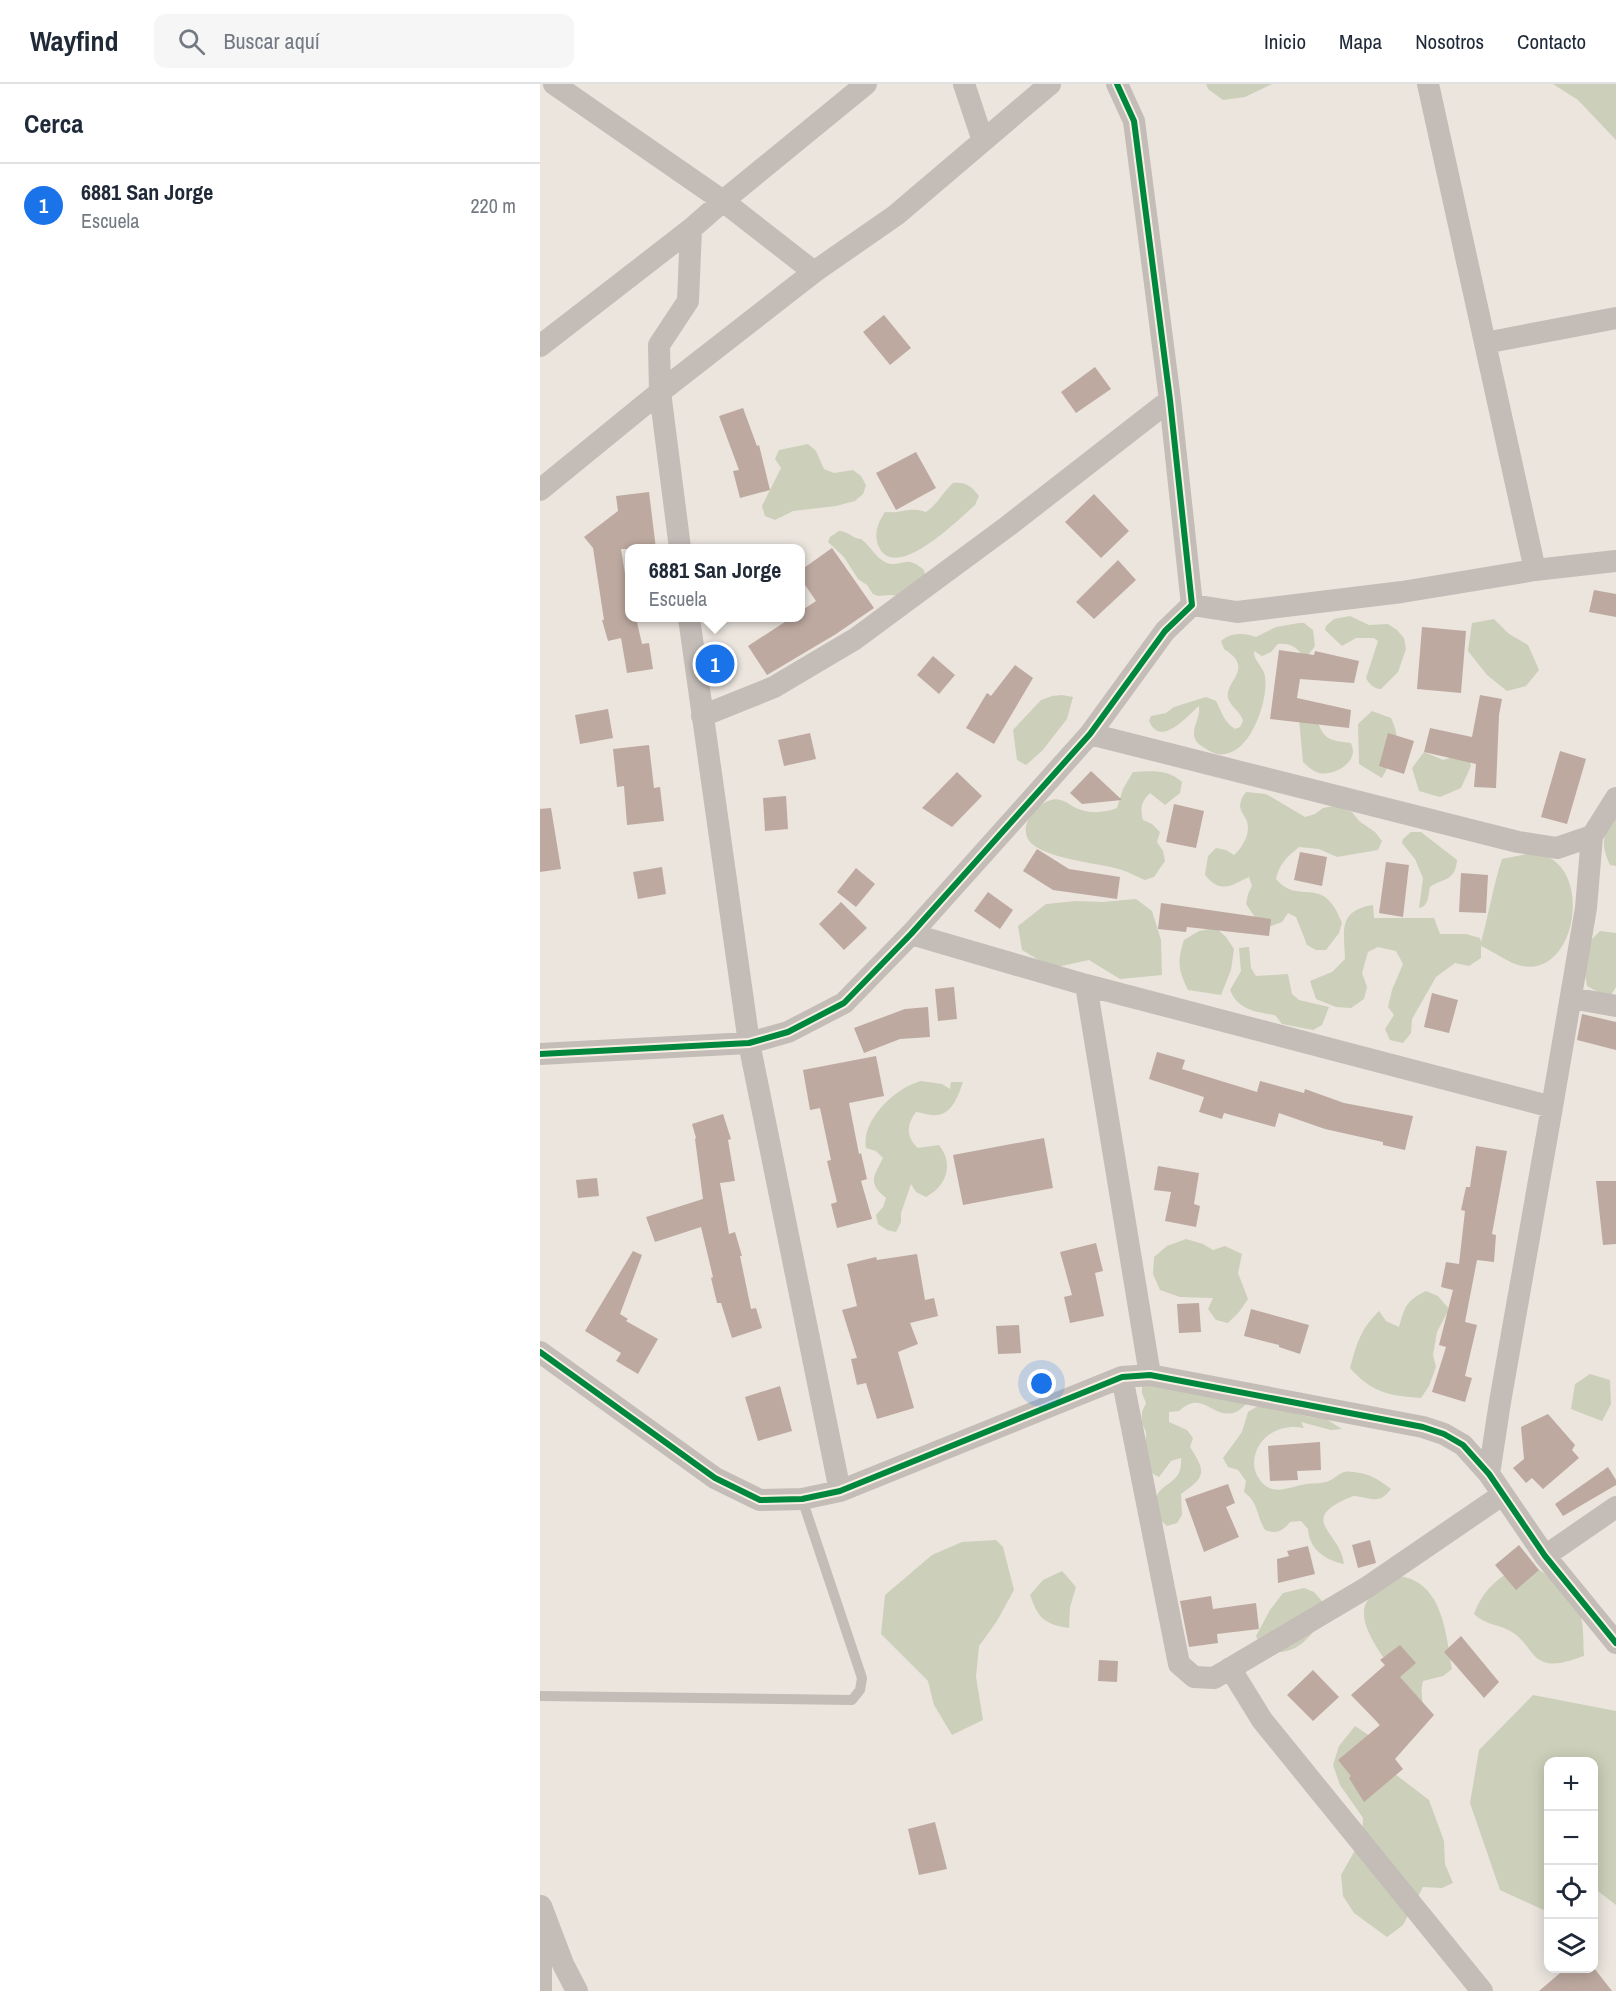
<!DOCTYPE html>
<html lang="es">
<head>
<meta charset="utf-8">
<style>
	:root { --surface:#fff; --page:#f6f6f7; --text:#1f2937; --muted:#747a83; --line:#e0e1e3; --accent:#1a73e8 }
	body { margin:0; font-family:"Archivo Narrow",sans-serif; background:var(--page); color:var(--text) }
	.controls { position:absolute; right:18px; bottom:18px; display:grid; overflow:hidden; border-radius:12px; box-shadow:0 3px 15px #0003 }
	.controls button { width:54px; height:54px; display:grid; place-items:center; padding:0; border:0; border-bottom:2px solid var(--line); background:var(--surface); color:var(--text); font:30px sans-serif }
	.you { position:absolute; left:502px; top:1300px; width:21px; height:21px; margin:-15px; border:4px solid #fff; border-radius:50%; background:#1a73e8; box-shadow:0 0 0 9px #1a73e833 }
	.badge { display:grid; place-items:center; width:39px; height:39px; border-radius:50%; background:var(--accent); color:#fff; font-size:20px; font-weight:700 }
	.pin { position:absolute; translate:-50% -50%; border:3px solid #fff; box-shadow:0 2px 6px #0006 }
	.popup { position:absolute; left:85px; top:460px; width:180px; height:78px; box-sizing:border-box; display:grid; place-content:center; border-radius:12px; background:var(--surface); filter:drop-shadow(0 2px 4px #0005); font-size:20px; white-space:nowrap; color:var(--muted) }
	.popup b { font-size:22px; color:var(--text) }
	.popup::after { content:''; position:absolute; left:50%; top:100%; margin-left:-12px; border:12px solid transparent; border-top-color:var(--surface) }
	.list { margin:0; padding:0; list-style:none }
	h2 { display:flex; justify-content:space-between; align-items:center; height:78px; margin:0; padding:0 24px; font-size:26px }
	h2 small { font-size:20px; font-weight:400; color:var(--muted) }
	.list li { display:grid; grid-template-columns:39px 1fr auto; gap:18px; align-items:center; box-sizing:border-box; height:84px; padding:0 24px; border-top:2px solid var(--line) }
	.list b { display:block; font-size:22px; white-space:nowrap }
	.list p { margin:0; font-size:20px; white-space:nowrap; color:var(--muted) }
	.list em { font-size:20px; font-style:normal; color:var(--muted) }
	.icon { flex:none; width:33px; height:33px; fill:none; stroke:currentColor; stroke-width:2; stroke-linecap:round; stroke-linejoin:round }
	.map { position:relative; flex:none; width:1076px; height:1907px; overflow:hidden }
	header { display:flex; align-items:center; gap:36px; box-sizing:border-box; height:84px; padding:0 30px; background:var(--surface); border-bottom:2px solid var(--line) }
	header strong { font-size:28px }
	nav { display:flex; gap:33px; margin-inline-start:auto; font-size:21px }
	.search { width:420px; height:54px; background:var(--page); display:flex; align-items:center; gap:15px; box-sizing:border-box; padding:0 21px; border-radius:12px; color:var(--muted); font-size:22px }
	main { display:flex }
	aside { flex:1; background:var(--surface) }
	.map>svg:first-child { display:block }
	.green { fill:#cccfb9 }
	.building { fill:#bda9a0 }
	.lines { fill:none; stroke-linecap:round; stroke-linejoin:round }
	.service { stroke:#c3bcb7; stroke-width:10 }
	.minor { stroke:#c3bcb7; stroke-width:22 }
	.cycleway-casing { stroke:#f8efe4; stroke-width:10 }
	.cycleway { stroke:#00873e; stroke-width:6 }
</style>
</head>
<body>
<header>
<strong>Wayfind</strong>
<div class="search"><svg class="icon" aria-label="search" viewBox="0 0 24 24"><circle cx="10" cy="10" r="6"/><path d="M15 15l6 6"/></svg>Buscar aquí</div>
<nav><a>Inicio</a><a>Mapa</a><a>Nosotros</a><a>Contacto</a></nav>
</header>
<main>
<aside>
<h2>Cerca<small></small></h2>
<ul class="list">
<li><span class="badge">1</span><div><b>6881 San Jorge</b><p>Escuela</p></div><em>220 m</em></li>
</ul>
</aside>
<div class="map">
<svg width="1076" height="1907" viewBox="0 0 1076 1907">
	<rect width="100%" height="100%" fill="#ebe5de"/>
	<path class="green" d="M666,0H732L705,13L683,16L668,5Z
		M1013,0H1076V56L1038,16Z
		M268,360L276,367L284,385L294,389L313,386L321,392L326,401L323,410L315,417L296,422L253,427L235,436L225,432L222,422L241,384L235,375L239,366Z
		M413,399C426,398 431,402 439,412L435,421C420,434 356,499 339,463C333,451 338,438 345,428C361,430 369,422 386,428C397,421 403,408 413,399Z
		M299,447C308,447 313,455 321,455C331,462 336,475 347,479C362,484 365,469 384,486L385,491L365,512L349,511L338,512L333,510L327,501L318,495L304,473L288,458L290,453Z
		M810,532L829,541L848,540L857,546L864,554L866,565L858,588L841,605C834,605 829,600 826,594L838,557L834,554H816L802,562L785,546L786,542L794,535Z
		M954,535L969,550L988,561L999,586L986,602L967,607L947,591L928,567L932,539Z
		M759,539H764L773,546L775,562L769,570L764,573C756,563 751,559 738,560L731,568L722,572L714,567C713,576 723,582 725,592C729,617 709,676 677,670C670,668 666,665 660,661C646,649 661,637 659,622C646,633 621,664 609,637L611,632L626,629L634,623L666,613L676,617C682,628 683,637 695,645L700,643L703,637C701,628 690,622 688,614C684,597 716,585 684,565L681,557C692,548 704,549 716,553L736,543Z
		M522,611L533,613L527,635L502,667L486,681L477,676L473,646L501,616L512,612Z
		M832,627L851,634C863,659 854,671 842,694L819,680L818,640Z
		M776,632C783,656 788,656 811,659C812,662 813,665 813,668C812,682 791,692 779,689C772,687 768,682 763,678L759,635Z
		M884,668L903,676L917,672L929,675L931,682L921,704L900,713L879,707L872,684Z
		M593,688C611,687 628,685 642,698L640,709L625,721L610,709C601,718 600,724 603,736L612,740L620,748L617,758L623,767L625,777L614,793L605,796C595,792 585,786 575,784C553,779 507,774 491,759C476,744 496,720 511,716C521,713 528,720 536,724C549,730 564,729 577,724L583,705Z
		M706,708L726,710L765,733L775,730L783,724L794,722L812,728L819,737L835,748L842,757L838,766L797,773L779,765L759,763C747,773 739,780 736,795C759,823 783,788 802,839L799,849L786,866H776L767,861L756,833L748,829L742,838L723,845L706,820L708,810L712,802L709,793C690,802 681,810 665,791L668,772L676,764L686,766L694,771C703,763 712,748 706,735C703,729 698,725 701,717C701,714 704,711 706,708Z
		M1076,728V782L1070,781C1059,757 1064,750 1076,728Z
		M871,748H881L917,776C915,799 901,794 890,803C888,812 889,822 879,824L883,794L875,775L862,759L863,755Z
		M997,768C1003,771 1012,774 1017,779C1049,808 1030,892 982,882C970,880 953,867 941,862V874L929,882L915,879L896,893L872,935L871,949L863,959L850,956L845,945L854,931L848,923L852,906L863,880L856,867L838,863L828,868L822,889L827,903L824,915L811,924L796,923L776,915L770,897L792,888L805,875C804,845 798,827 833,821L834,834H894L900,850H926L940,854L941,858C949,830 953,802 962,775Z
		M596,815L612,827L621,856L622,891L580,895L549,876L512,884L482,866L478,842L506,820L536,817L563,818Z
		M676,844L686,853L694,865L691,886L681,911L648,906C638,885 637,878 644,856L659,847Z
		M1060,847L1076,849V903L1069,914L1047,902L1043,879L1046,861Z
		M709,863L711,884L716,892L748,890L752,910L759,916L789,923L782,941L773,946L742,940L735,931C716,928 698,926 690,906L701,887L699,864Z
		M381,997L402,1000L410,1005L411,998H423C419,1010 412,1031 396,1031C390,1032 383,1029 376,1028C366,1041 366,1053 378,1064L399,1061C414,1080 407,1102 386,1113L376,1108L371,1100L361,1129V1138L356,1148L347,1146L338,1140L336,1131L343,1123L346,1114C327,1099 334,1092 343,1074L336,1067L326,1064C321,1036 355,1004 381,997Z
		M646,1155L663,1160L673,1166L685,1162L702,1170L698,1189L708,1215L699,1228L688,1239L676,1236L668,1225L673,1214L640,1213L620,1206L613,1190L614,1173L627,1162Z
		M886,1207L898,1212L909,1225L897,1248L893,1271L896,1283L889,1302L881,1314C849,1312 831,1308 810,1284C817,1259 820,1246 839,1227L846,1237L859,1243C865,1222 866,1217 886,1207Z
		M1050,1290L1070,1296L1071,1320L1062,1337L1031,1325L1035,1300Z
		M602,1298L707,1319C704,1322 699,1327 696,1328C673,1337 663,1304 639,1327L629,1328V1338L647,1346L653,1354L650,1363C667,1389 665,1393 641,1410L642,1431L637,1439L627,1442L619,1435C618,1430 615,1421 616,1415C620,1397 643,1402 641,1374L631,1377L619,1393L610,1388L606,1379V1348L602,1339V1328L606,1319L602,1309Z
		M726,1317L745,1326L765,1332L786,1335L802,1345L791,1346L761,1338L764,1344C741,1339 716,1352 714,1378C714,1385 716,1391 720,1396C732,1413 749,1403 766,1400C774,1399 781,1400 789,1397C794,1395 799,1389 805,1388C808,1387 811,1388 814,1388C830,1390 838,1395 851,1405C838,1422 831,1413 813,1412C754,1436 801,1447 804,1480C785,1476 769,1465 768,1445L761,1437L750,1438C742,1448 736,1450 725,1446C716,1431 719,1419 704,1408L706,1397L698,1386L688,1383L683,1374L702,1348L708,1328Z
		M456,1456L463,1463L474,1506L457,1537L439,1562L436,1593L443,1636L412,1651L394,1621L388,1597L341,1550L345,1511L392,1471L422,1458Z
		M987,1479C1009,1490 1033,1509 1041,1533C1044,1545 1043,1559 1044,1572C1031,1576 1012,1585 998,1575C990,1569 984,1555 972,1548C959,1540 945,1541 934,1530C944,1503 962,1490 987,1479Z
		M522,1487L536,1503L530,1523L529,1544C504,1540 498,1534 490,1511L503,1496Z
		M859,1492C903,1498 906,1550 912,1585L903,1592L883,1597C880,1608 883,1616 883,1628L843,1647L837,1638L846,1577C836,1563 815,1533 828,1516C836,1506 849,1500 859,1492Z
		M764,1504L774,1508L789,1525C778,1542 763,1568 739,1568C733,1568 726,1564 721,1562L716,1552L730,1526L743,1509Z
		M993,1611L1076,1627V1821L1054,1804V1678H1008V1828L960,1806L930,1719L939,1666Z
		M815,1642L833,1654L855,1690L889,1716L904,1757L905,1780L913,1799L902,1804L883,1803L863,1841L847,1853L814,1829L803,1812L801,1791L822,1754L823,1734L800,1701L793,1681L799,1662Z"/>
	<path class="building" d="M344,231L371,264L350,281L323,248Z
		M555,283L571,305L536,329L521,308Z
		M203,324L217,362L219,361L230,406L200,414L193,387L199,386L179,332Z
		M376,368L396,404L356,426L336,389Z
		M109,408L116,465H81L90,521V534H96L102,560L109,559L113,585L87,589L81,554L68,557L62,536H64L53,464L44,453L78,427L76,412Z
		M554,410L589,447L561,474L525,438Z
		M292,464L334,524L296,550L227,591L208,562L251,534H261V527L276,517L261,495V486Z
		M578,476L596,496L554,535L536,518Z
		M1054,506L1076,510V533L1049,528Z
		M882,543L926,547L921,609L877,605Z
		M739,566L774,571L775,567L819,577L814,599L760,595L757,614L811,626L809,644L730,635Z
		M393,572L415,591L399,610L377,591Z
		M475,581L493,594L454,660L426,644L447,609L451,612Z
		M940,611L962,615L959,631L956,704L934,703L936,680L884,668L890,644L932,653Z
		M68,625L73,654L40,660L35,631Z
		M270,649L276,675L244,682L238,656Z
		M848,649L874,657L864,690L839,682Z
		M109,661L114,704L120,703L124,737L87,741L84,702L77,703L73,665Z
		M1020,667L1046,675L1027,740L1001,733Z
		M551,687L582,716L542,720L530,709Z
		M417,688L442,712L412,743L382,724Z
		M246,712L248,745L225,747L223,714Z
		M634,720L664,727L656,764L626,758Z
		M11,724L21,785L0,788V725Z
		M497,765L529,785L580,793L577,815L513,806L483,787Z
		M760,768L787,773L782,802L754,796Z
		M846,778L869,781L863,833L839,829Z
		M122,783L126,810L98,815L93,788Z
		M316,784L335,800L316,823L297,808Z
		M921,789L948,791L946,829L919,828Z
		M448,808L473,826L460,845L434,827Z
		M301,818L327,844L304,866L279,840Z
		M621,819L731,835L729,852L647,843L646,848L618,845Z
		M414,903L417,935L398,937L395,905Z
		M892,909L918,916L909,949L884,943Z
		M388,923L390,953L360,955L324,969L314,944L365,925Z
		M1042,930L1076,938V966L1037,956Z
		M617,968L645,976L642,985L717,1008L720,997L764,1009L765,1005L804,1019L873,1032L865,1066L843,1061V1058L785,1045L739,1029L735,1043L684,1029L682,1035L659,1028L664,1013L609,995Z
		M336,972L344,1012L309,1019L319,1070L321,1069L327,1095L321,1097L332,1135L297,1144L291,1120L297,1118L287,1077L291,1076L280,1024L270,1026L263,986Z
		M183,1030L191,1055L188,1056L195,1097L180,1099L189,1150L195,1148L202,1172H200L211,1225L216,1224L222,1244L192,1254L181,1219H177L171,1194L173,1193L161,1143L115,1158L106,1133L163,1115L155,1055L156,1054L152,1040Z
		M504,1054L513,1104L423,1121L413,1071Z
		M936,1062L967,1067L952,1150L956,1151L954,1178L937,1176L925,1238L937,1241L925,1292L932,1294L925,1318L892,1308L906,1263L899,1261L913,1206L901,1203L906,1178L919,1180L925,1127L921,1126L926,1103H930Z
		M618,1082L659,1089L654,1120L660,1122L656,1143L625,1137L631,1108L614,1106Z
		M57,1094L59,1112L38,1114L36,1096Z
		M1056,1097H1076V1160L1063,1161Z
		M556,1159L563,1187L555,1189L564,1232L530,1239L524,1213L532,1211L520,1168Z
		M93,1167L102,1171L80,1230L88,1235L86,1237L118,1255L98,1290L76,1277L81,1269L45,1247Z
		M377,1170L385,1216L394,1214L398,1232L370,1239L378,1260L358,1268L374,1324L337,1335L326,1299L317,1301L311,1275L317,1274L302,1226L317,1222L307,1180L336,1173L337,1176Z
		M659,1219L661,1248L639,1249L637,1220Z
		M711,1225L769,1241L760,1270L739,1263V1261L704,1252Z
		M479,1241L481,1269L458,1270L456,1242Z
		M240,1302L252,1347L218,1357L205,1313Z
		M1008,1330L1035,1361L1032,1366L1039,1374L1003,1405L992,1394L986,1399L973,1384L984,1375L981,1343Z
		M780,1358L781,1386L757,1387L758,1396L730,1397L728,1362Z
		M1068,1383L1076,1396V1401L1023,1432L1015,1420Z
		M688,1400L695,1419L686,1423L699,1453L664,1468L645,1415Z
		M830,1456L836,1479L818,1484L812,1461Z
		M979,1461L999,1486L976,1506L955,1481Z
		M768,1462L775,1490L738,1499L737,1475L749,1472L747,1467Z
		M671,1512L673,1525L716,1519L719,1545L677,1550L678,1559L649,1563L640,1517Z
		M921,1552L959,1598L944,1614L904,1568Z
		M860,1561L876,1579L860,1593L894,1631L855,1675L863,1685L824,1718L809,1694L811,1692L798,1676L840,1641L811,1611L845,1581L840,1576Z
		M559,1576L578,1577L577,1598L558,1597Z
		M773,1586L799,1613L773,1637L747,1611Z
		M395,1738L407,1785L379,1791L368,1745Z
		M1026,1884H1054L1072,1907H999Z"/>
	<g class="lines">
		<path class="service" d="M0,1612L312,1616L320,1606L322,1594L262,1415"/>
		<path class="minor" d="M14,0L183,117L274,188
			M424,0L443,57
			M888,0L995,486
			M945,259L1076,234
			M0,262L151,145L183,117L326,0
			M0,406L120,308L274,188L356,131L510,0
			M140,464L120,308L119,261L148,217L151,145
			M652,521L697,528L862,508L995,486L1076,477
			M149,534L209,959L300,1407
			M162,632L234,603L315,555L468,442L630,316
			M550,650L978,758L1017,764L1052,752L1076,714
			M371,850L546,901L1012,1023L960,1318L949,1390
			M546,901L610,1291
			M1031,914L1076,922
			M0,970L209,959L248,948L304,919L371,850L550,650L625,547L652,521L630,316L594,37L577,0
			M1012,1023L1046,824L1052,752
			M0,1268L175,1394L220,1416L262,1415L300,1407L582,1293L610,1291L883,1343L904,1350L923,1361L949,1390L1005,1472L1076,1559
			M582,1293L639,1580L654,1593L674,1594L826,1504L962,1411
			M1005,1472L1076,1423
			M690,1584L722,1636L942,1907
			M1,1822L23,1880L37,1907
			M1,1837V1907"/>
		<defs>
			<path id="cycleway" d="M0,970L209,959L248,948L304,919L371,850L550,650L625,547L652,521L630,316L594,37L577,0
				M0,1268L175,1394L220,1416L262,1415L300,1407L582,1293L610,1291L883,1343L904,1350L923,1361L949,1390L1005,1472L1076,1559"/>
		</defs>
		<use href="#cycleway" class="cycleway-casing"/>
		<use href="#cycleway" class="cycleway"/>
	</g>
</svg>
<div class="controls">
<button>+</button>
<button>−</button>
<button><svg class="icon" aria-label="locate" viewBox="0 0 24 24"><circle cx="12" cy="12" r="6"/><path d="M12 2v4M12 18v4M2 12h4M18 12h4"/></svg></button>
<button><svg class="icon" aria-label="layers" viewBox="0 0 24 24"><path d="M12 4l9 5-9 5-9-5zM3 14l9 5 9-5"/></svg></button>
</div>
<div class="you"></div>
<div class="pin badge" style="left:175px;top:580px">1</div>
<div class="popup"><b>6881 San Jorge</b>Escuela</div>
</div>
</main>
</body>
</html>
